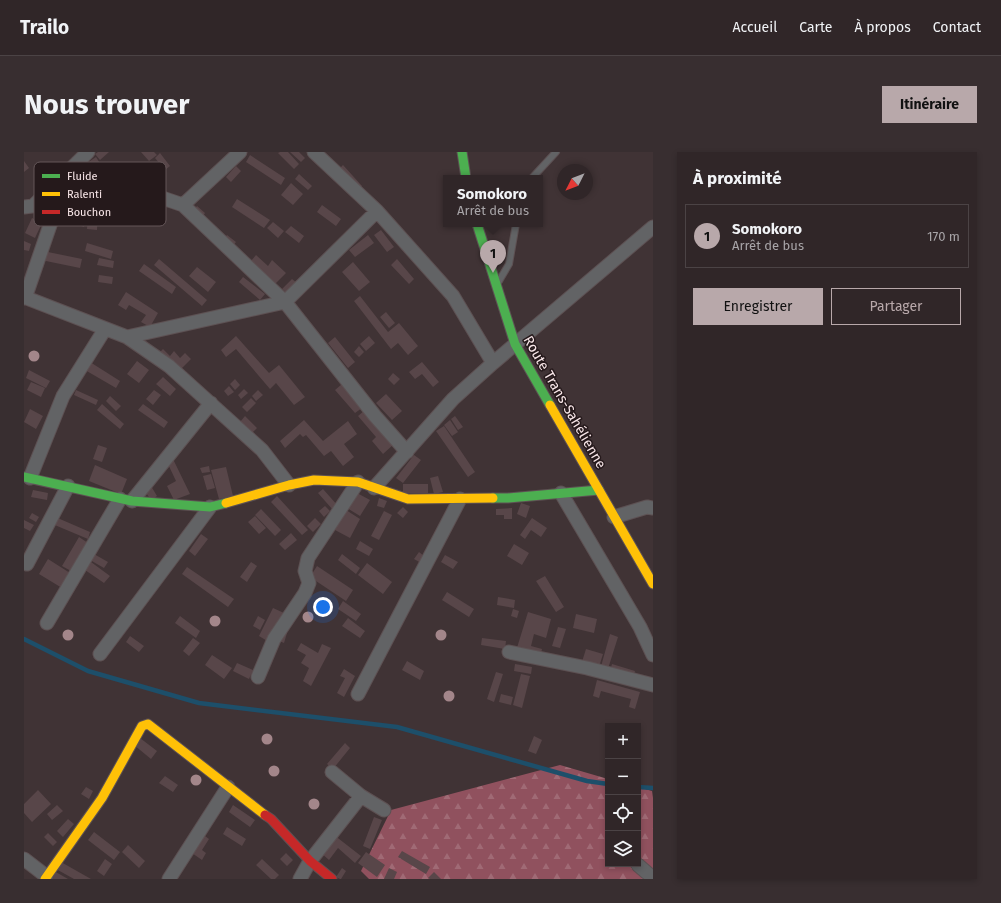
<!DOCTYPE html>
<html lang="fr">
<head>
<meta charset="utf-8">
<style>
	:root { --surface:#302628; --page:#382e30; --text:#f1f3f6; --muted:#a8a5a8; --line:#4b4345; --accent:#b8a8aa }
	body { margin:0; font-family:"Fira Sans",sans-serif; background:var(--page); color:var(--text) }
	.controls { position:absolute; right:12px; bottom:12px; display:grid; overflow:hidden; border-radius:0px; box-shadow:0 2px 6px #0003 }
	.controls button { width:36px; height:36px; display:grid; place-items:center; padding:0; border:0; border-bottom:1px solid var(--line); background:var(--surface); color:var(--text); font:20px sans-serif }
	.compass { position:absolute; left:533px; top:12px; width:36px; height:36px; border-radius:50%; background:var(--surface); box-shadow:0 2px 6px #0003; rotate:228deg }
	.you { position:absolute; left:299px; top:455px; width:14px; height:14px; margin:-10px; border:3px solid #fff; border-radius:50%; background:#1a73e8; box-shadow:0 0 0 6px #1a73e833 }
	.badge { display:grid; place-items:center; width:26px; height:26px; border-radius:50%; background:var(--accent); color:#111; font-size:13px; font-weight:700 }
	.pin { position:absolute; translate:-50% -33px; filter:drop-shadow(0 1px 2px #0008) }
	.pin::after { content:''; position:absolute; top:21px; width:14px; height:12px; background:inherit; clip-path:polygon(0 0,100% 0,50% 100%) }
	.popup { position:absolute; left:419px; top:23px; width:100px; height:52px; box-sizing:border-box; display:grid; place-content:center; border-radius:0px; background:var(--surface); filter:drop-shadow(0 1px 3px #0005); font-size:13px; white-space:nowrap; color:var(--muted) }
	.popup b { font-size:15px; color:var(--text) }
	.popup::after { content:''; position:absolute; left:50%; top:100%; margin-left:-8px; border:8px solid transparent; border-top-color:var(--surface) }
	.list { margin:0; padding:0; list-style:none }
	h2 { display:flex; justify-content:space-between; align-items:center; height:52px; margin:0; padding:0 16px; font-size:17px }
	h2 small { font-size:13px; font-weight:400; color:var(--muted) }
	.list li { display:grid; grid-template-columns:26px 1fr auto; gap:12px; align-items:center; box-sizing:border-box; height:64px; margin:0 8px 8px; padding:0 8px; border:1px solid var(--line); border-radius:0px }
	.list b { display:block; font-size:15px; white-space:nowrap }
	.list p { margin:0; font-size:13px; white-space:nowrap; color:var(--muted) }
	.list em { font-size:13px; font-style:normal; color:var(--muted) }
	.actions { display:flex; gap:8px; padding:12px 16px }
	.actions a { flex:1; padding:9px 0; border:1px solid var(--accent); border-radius:0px; text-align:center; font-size:14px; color:var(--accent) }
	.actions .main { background:var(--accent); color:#111 }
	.icon { flex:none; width:22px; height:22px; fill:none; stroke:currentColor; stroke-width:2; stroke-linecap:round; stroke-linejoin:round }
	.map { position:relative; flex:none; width:629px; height:727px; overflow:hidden; border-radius:0px }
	header { display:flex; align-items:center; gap:24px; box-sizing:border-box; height:56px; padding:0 20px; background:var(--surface); border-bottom:1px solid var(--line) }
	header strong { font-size:19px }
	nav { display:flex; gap:22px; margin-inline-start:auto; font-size:14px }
	.intro { display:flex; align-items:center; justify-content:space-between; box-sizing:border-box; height:96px; padding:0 24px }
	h1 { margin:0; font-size:28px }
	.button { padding:10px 18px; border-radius:0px; background:var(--accent); color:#111; font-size:14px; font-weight:700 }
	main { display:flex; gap:24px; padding:0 24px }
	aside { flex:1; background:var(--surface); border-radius:0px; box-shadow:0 2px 6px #0003 }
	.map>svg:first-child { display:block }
	.forest { fill:url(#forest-firs) }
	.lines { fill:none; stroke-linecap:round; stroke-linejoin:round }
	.stream { stroke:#1d4f6a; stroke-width:4.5 }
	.building { fill:#584649 }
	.lane-casing { stroke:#5d5153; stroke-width:8 }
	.street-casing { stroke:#5d5153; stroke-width:15 }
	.fast-casing { stroke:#5d5153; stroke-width:11 }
	.slow-casing { stroke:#5d5153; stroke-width:11 }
	.jam-casing { stroke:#5d5153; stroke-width:11 }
	.lane { stroke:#626365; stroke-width:6 }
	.street { stroke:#626365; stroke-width:13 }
	.fast { stroke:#4caf50; stroke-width:9 }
	.slow { stroke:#ffc107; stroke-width:9 }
	.jam { stroke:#c62828; stroke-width:9 }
	.tree { fill:#a3868a }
	.labels { text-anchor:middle; stroke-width:3; stroke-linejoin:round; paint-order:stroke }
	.street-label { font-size:14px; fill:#f9e7e9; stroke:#25191b }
	.key { fill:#25191b; stroke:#655759; stroke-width:1 }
	.key-label { font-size:11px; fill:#f9e7e9 }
</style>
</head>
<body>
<header>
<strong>Trailo</strong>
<nav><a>Accueil</a><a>Carte</a><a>À propos</a><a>Contact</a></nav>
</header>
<div class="intro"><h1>Nous trouver</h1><a class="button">Itinéraire</a></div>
<main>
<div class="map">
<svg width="629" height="727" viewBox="0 0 629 727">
	<defs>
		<pattern id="forest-firs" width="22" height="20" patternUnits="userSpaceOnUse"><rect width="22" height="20" fill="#90515e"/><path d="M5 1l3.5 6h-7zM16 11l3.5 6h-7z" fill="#a06a75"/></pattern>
	</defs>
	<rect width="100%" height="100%" fill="#403335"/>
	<path class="forest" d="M536,613L584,627V712H614V635L628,639L629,646V727H345L337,719L367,658Z"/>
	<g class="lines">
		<path class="stream" d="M0,487L64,519L175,551L373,575L563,629L584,632
			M614,635L629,636"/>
	</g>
	<path class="building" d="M74,0H85L76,8L71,2Z
		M117,0H130L133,3L125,9Z
		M256,0H264L275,12L270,17L254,1Z
		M266,0H275L281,6L277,10Z
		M136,1L146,14L141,18L131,6Z
		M226,3L261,26L257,33L222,10Z
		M72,5L82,21L73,27L63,11Z
		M0,9L5,16L0,20Z
		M126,13L135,23L131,27L121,17Z
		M319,13L338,34L333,39L313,19Z
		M212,14L217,19L207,30L202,25Z
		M92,22L101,33L96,37L88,26Z
		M275,22L288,34L284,38L271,27Z
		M267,31L279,42L269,53L257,43Z
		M90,32L91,39L43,46L42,38Z
		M213,47L246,68L240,76L208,55Z
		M132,49L141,55L138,60L129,53Z
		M298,53L317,67L312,74L293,60Z
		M173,54L181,61L177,67L168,60Z
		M34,57L62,68L60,75L31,65Z
		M64,57H74L73,78L63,77Z
		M8,66L18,71L11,86L1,81Z
		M249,70L260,79L254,86L243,76Z
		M267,74L280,84L275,91L261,80Z
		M357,78L370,95L363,100L350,83Z
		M203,83L212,90L208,95L199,88Z
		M344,83L350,91L331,105L325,98Z
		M0,89L7,92L5,99L0,98Z
		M63,91L89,99L87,107L61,99Z
		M19,99L58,107L56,116L17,108Z
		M232,103L244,114L248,108L262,121L251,132L227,109Z
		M75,106L90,109L89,116L73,113Z
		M135,107L183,148L178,154L130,113Z
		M373,107L390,127L385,132L367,113Z
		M329,110L346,130L335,139L318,120Z
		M120,112L152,135L148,142L115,119Z
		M173,115L192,130L184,140L165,124Z
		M75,123L89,125L88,132L74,130Z
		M219,125L241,142L236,148L215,130Z
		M268,127L273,131L264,142L258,137Z
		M102,140L134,161L126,175L117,170L122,163L105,153L102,158L94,153Z
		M336,144L364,180L375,171L394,194L384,203L374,191L367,197L330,149Z
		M362,160L371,171L365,176L356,165Z
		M212,184L245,221L255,213L281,245L270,253L252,231L246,237L212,197L202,205L197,198Z
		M345,184L351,191L342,199L336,192Z
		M311,185L331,210L324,216L304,191Z
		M335,194L340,200L335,205L330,200Z
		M139,197L146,204L150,199L156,206L161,201L167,207L155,219L134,202Z
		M113,209L125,218L115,231L103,222Z
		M66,210L96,229L92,236L61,218Z
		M398,210L415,230L409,235L398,222L391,227L385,220Z
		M5,218L26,229L22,236L2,226Z
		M369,221L376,227L370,233L364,227Z
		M139,225L152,237L146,244L132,232Z
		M211,227L216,233L211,238L206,232Z
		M7,230L21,236L17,245L3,238Z
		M318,232L338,256L331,261L311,238Z
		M205,234L210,240L204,244L200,239Z
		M220,237L224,241L217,247L214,243Z
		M52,238L74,248L72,253L50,243Z
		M130,238L137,243L129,253L122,247Z
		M234,238L239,243L232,249L228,244Z
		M362,242L378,259L368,268L352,251Z
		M86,244L97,254L92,259L82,249Z
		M227,246L232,251L223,260L218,255Z
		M78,252L100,272L96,277L73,258Z
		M119,252L144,270L140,276L114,258Z
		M6,257L19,264L12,277L0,270Z
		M341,258L370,292L359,302L348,289L352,285L334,264Z
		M221,264L233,276L228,281L216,270Z
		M431,264L439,275L434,278L427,267Z
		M280,268L299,289L324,269L333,282L320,292L330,305L319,314L307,299L300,304L282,283L279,285L276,282L261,296L256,289Z
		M426,268L434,280L428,284L420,273Z
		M420,274L451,320L444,325L412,279Z
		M74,293L83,296L78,310L69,307Z
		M390,303L397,308L379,331L372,326Z
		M149,307L166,342L150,348L143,334L152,329L143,310Z
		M71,313L103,327L97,342L65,329Z
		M185,314L186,320L178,321L176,316Z
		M202,315L209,344L195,347L187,318Z
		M187,322L191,336L183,338L179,324Z
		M414,324L419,340L410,342L406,326Z
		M379,332H404V341H379Z
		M127,334L133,344L127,348L120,338Z
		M299,337L314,354L309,358L294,341Z
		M9,338L24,341L23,348L7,345Z
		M333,341L346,348L336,364L323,356Z
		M253,344L284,378L278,383L247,350Z
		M355,346L363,349L360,356L353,354Z
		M497,351L506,354L502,366L493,362Z
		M301,354L306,359L300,365L295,359Z
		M379,355L384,360L379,366L373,361Z
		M488,356V367H480V363H472V357Z
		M237,357L257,378L251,384L231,363Z
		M322,358L336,367L326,386L311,378Z
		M360,359L368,363L355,388L347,384Z
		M8,361L15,365L12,370L5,366Z
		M29,364L66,380L64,387L26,371Z
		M231,364L242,376L235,382L224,370Z
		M291,366L297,372L289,380L283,374Z
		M508,366L523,376L517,385L507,378L501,387L496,383Z
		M0,368L10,373L6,379L0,376Z
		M267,381L273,388L261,398L255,392Z
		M177,382L184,387L171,404L165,399Z
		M55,385L64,391L47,419L38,414Z
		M336,389L349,397L345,404L332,397Z
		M490,392L505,401L498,413L483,404Z
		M395,400L401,405L397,411L390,407Z
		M70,402L84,410L80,416L66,408Z
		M318,402L336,416L332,422L314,408Z
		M421,403L434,410L429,417L417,410Z
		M24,407L46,421L38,436L15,422Z
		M67,410L86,424L80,431L61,418Z
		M227,410L233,414L223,430L216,425Z
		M343,411L368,430L359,442L334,423Z
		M293,414L329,438L322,449L286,425Z
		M163,415L210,447L204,455L158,422Z
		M521,424L540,455L532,460L512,429Z
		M423,440L450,457L445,465L418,448Z
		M474,445L491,448L490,456L473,453Z
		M319,449L337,462L332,469L314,457Z
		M249,456L260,461L245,490L235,484Z
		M489,457L495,459L493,466L487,464Z
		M504,460L527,467L522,486L510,482L507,494L518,497L516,505L492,499Z
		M552,462L573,467L570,481L549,476Z
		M156,464L176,479L172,486L151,471Z
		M234,464L241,468L236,478L229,474Z
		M324,466L341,479L336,486L318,474Z
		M534,475L542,477L536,496L528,494Z
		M256,478L263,481L260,491L253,488Z
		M586,482L594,485L583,520L576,518Z
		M106,484L120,494L115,500L102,490Z
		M169,486L176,491L165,504L159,499Z
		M458,486L482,489L481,497L457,493Z
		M277,491L294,501L298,492L307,496L287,534L279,529L285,516L277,511L282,503L273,498Z
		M562,497L579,502L574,518L557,513Z
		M188,503L208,516L200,527L181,513Z
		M383,509L400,519L396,528L378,518Z
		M213,511L229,518L225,527L209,519Z
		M491,512L508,515L507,522L490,519Z
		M588,512L611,519L609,526L586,519Z
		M320,517L331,524L320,545L313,541L321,526L316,524Z
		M472,520L479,522L470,550L463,547Z
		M497,522L506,524L498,556L489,553Z
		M573,528L616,540L611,557L605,555L607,547L577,539L575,546L569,544Z
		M477,542L489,545L487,553L475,550Z
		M510,584L518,588L512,602L504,599Z
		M116,586L133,599L127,607L110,593Z
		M321,591L326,596L309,617L303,612Z
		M141,624L154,633L149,640L135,631Z
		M62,635L69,639L65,647L57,642Z
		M14,638L27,652L8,670L0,661V652Z
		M33,653L39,659L28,668L23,662Z
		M209,653L231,668L226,675L205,660Z
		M350,665L358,668L346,697L339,694Z
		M44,667L50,672L39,685L33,679Z
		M203,675L222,687L218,694L199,682Z
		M70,680L96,700L90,708L64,688Z
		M24,681L33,690L29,694L20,685Z
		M177,681L185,687L178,698L182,701L178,708L165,699Z
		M310,683L337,704L331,711L314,696L305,708L296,700Z
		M104,693L121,709L115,716L98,700Z
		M378,699L406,715L402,722L374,705Z
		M342,700L361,713L353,725L334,711Z
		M262,701L269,708L263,714L256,707Z
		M81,707L88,712L80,724L73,719Z
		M238,707L255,723L251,727H247L232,713Z
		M37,710L67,727H50L32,717Z
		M318,716L322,719L317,727H316L312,725Z
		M365,716L373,720L370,727H360Z
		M30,719L44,727H29Z
		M410,720L417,727H406L404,726Z"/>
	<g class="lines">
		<defs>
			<path id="lane" d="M508,26L532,0
				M475,129L485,112L492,72"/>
			<path id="street" d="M290,0L353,59L429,144L469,211
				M10,53L64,0
				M159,53L261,150L351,264L383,300
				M0,55L121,40L159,53L216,0
				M0,145L103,185L145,214L238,298L265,333
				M1,146L34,50
				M103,185L261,150L353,59
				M6,326L39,244L81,177
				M350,336L429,247L469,211L629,75
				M537,341L616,475L629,503
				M108,349L187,251
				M590,365L623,355L629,356
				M3,412L44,334
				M23,471L96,347
				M485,500L563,516L629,533
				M76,502L186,355
				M234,525L250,487L281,441L285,431L281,419L284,406L334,330
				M334,542L436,347
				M308,620L337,644L360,658
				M0,707L22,724
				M614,713L629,726
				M145,727L204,635
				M276,727L286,709L337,644"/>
			<path id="fast" d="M438,0L442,26
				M453,72L491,192L526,253
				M0,325L108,349L186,355L202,351
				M469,346H484L575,338"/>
			<path id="slow" d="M526,253L629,432
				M202,351L265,333L290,328L334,330L384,347L469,346
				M21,727L78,646L118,574L124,572L241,663"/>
			<path id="jam" d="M241,663L247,667L286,709L308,727"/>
		</defs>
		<use href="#lane" class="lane-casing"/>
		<use href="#street" class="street-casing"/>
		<use href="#fast" class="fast-casing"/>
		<use href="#slow" class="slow-casing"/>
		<use href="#jam" class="jam-casing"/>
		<use href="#lane" class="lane"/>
		<use href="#street" class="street"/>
		<use href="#fast" class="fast"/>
		<use href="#slow" class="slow"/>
		<use href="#jam" class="jam"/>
	</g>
	<g class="tree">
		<circle cx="10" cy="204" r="5.5"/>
		<circle cx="284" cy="465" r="5.5"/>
		<circle cx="191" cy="469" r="5.5"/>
		<circle cx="44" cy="483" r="5.5"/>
		<circle cx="417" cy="483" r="5.5"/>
		<circle cx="425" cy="544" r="5.5"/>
		<circle cx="243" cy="587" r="5.5"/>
		<circle cx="250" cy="619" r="5.5"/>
		<circle cx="172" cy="628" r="5.5"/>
		<circle cx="290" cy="652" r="5.5"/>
	</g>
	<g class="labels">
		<g class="street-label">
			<text transform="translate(541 250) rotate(60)" y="5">Route Trans-Sahélienne</text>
		</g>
	</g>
	<rect x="10" y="10" width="132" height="64" rx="6" class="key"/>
	<rect x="18" y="22" width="18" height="4" fill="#4caf50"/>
	<rect x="18" y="40" width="18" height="4" fill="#ffc107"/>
	<rect x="18" y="58" width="18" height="4" fill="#c62828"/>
	<g class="key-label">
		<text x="43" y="28">Fluide</text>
		<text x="43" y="46">Ralenti</text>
		<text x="43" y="64">Bouchon</text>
	</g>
</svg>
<div class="controls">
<button>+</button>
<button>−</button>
<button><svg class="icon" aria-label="locate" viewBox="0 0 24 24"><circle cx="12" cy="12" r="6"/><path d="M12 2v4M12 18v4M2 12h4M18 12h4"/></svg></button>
<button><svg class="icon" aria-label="layers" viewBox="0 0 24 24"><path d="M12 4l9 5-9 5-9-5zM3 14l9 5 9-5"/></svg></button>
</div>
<svg class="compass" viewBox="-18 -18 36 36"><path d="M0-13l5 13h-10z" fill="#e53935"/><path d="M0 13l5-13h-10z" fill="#a8a5a8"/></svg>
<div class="you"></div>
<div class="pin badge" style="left:469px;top:121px">1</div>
<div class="popup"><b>Somokoro</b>Arrêt de bus</div>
</div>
<aside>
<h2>À proximité<small></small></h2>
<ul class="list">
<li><span class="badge">1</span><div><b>Somokoro</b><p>Arrêt de bus</p></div><em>170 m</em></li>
</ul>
<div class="actions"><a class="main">Enregistrer</a><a>Partager</a></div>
</aside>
</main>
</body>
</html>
